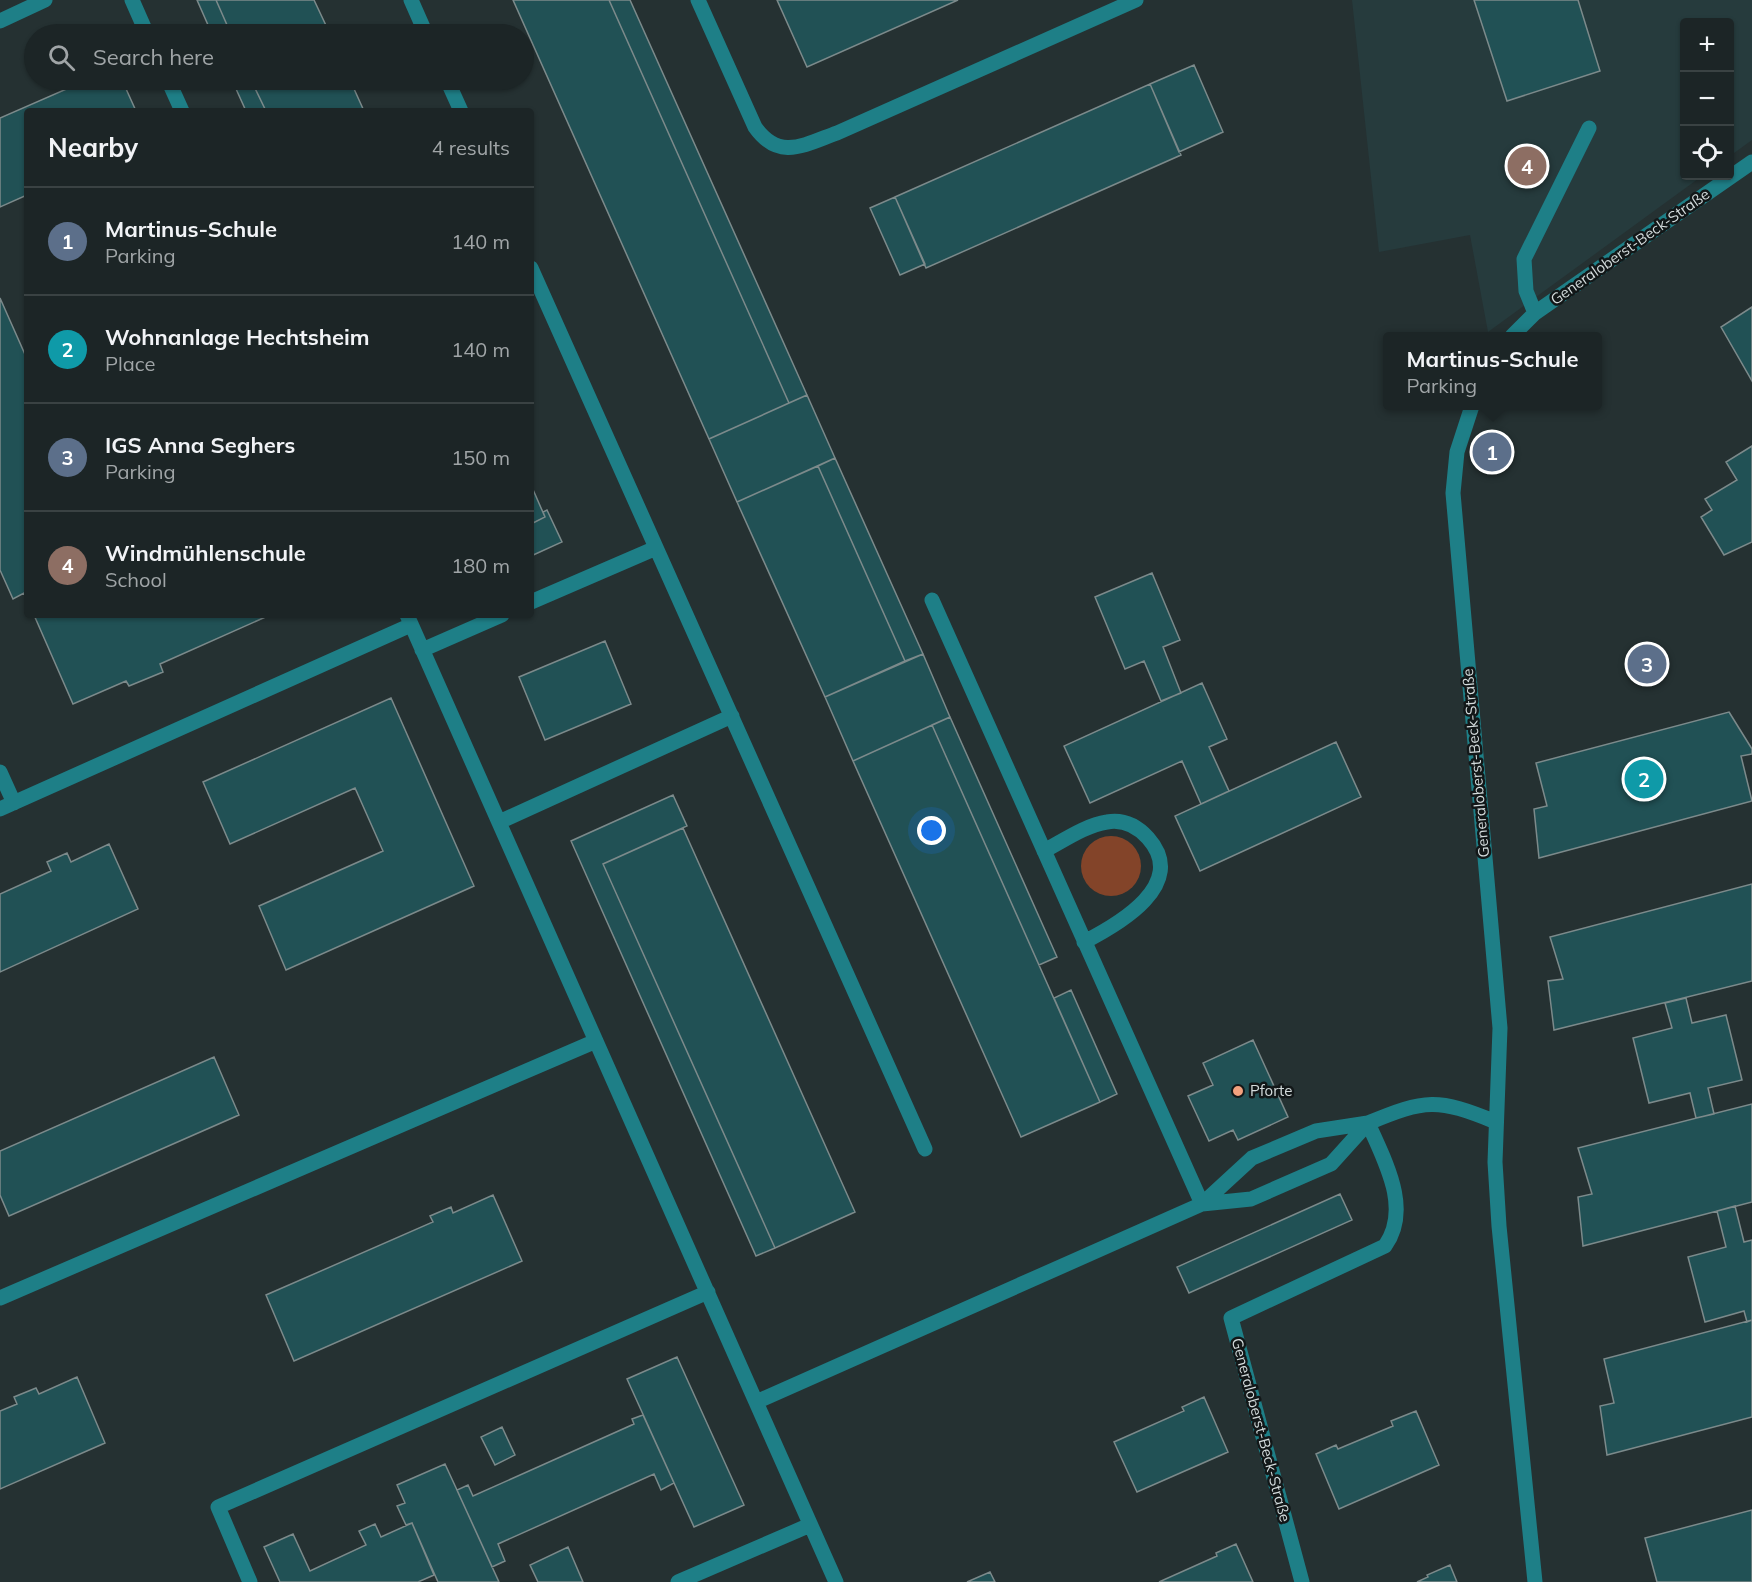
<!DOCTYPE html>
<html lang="en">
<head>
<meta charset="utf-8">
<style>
	:root { --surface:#1c2526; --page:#293132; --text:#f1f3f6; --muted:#a0a5a7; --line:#3a4243; --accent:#db2777 }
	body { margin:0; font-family:Mulish,sans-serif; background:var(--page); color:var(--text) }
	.controls { position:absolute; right:18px; top:18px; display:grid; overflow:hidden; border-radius:6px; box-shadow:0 2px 4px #0004 }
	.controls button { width:54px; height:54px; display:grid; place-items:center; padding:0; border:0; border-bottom:2px solid var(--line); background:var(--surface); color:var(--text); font:30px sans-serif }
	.you { position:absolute; left:932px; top:831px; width:21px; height:21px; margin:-15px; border:4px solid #fff; border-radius:50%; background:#1a73e8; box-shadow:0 0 0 9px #1a73e833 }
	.badge { display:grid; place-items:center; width:39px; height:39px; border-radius:50%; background:var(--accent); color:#fff; font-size:20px; font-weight:700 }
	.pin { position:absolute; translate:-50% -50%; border:3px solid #fff; box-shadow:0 2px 6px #0006 }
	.popup { position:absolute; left:1383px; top:332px; width:219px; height:78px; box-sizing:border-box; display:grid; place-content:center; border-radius:6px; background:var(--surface); filter:drop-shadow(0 2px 4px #0005); font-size:20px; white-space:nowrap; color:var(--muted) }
	.popup b { font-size:22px; color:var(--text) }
	.popup::after { content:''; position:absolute; left:50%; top:100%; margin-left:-12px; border:12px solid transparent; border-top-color:var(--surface) }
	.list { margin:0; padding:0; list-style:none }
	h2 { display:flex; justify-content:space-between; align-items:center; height:78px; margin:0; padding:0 24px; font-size:26px }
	h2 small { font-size:20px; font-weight:400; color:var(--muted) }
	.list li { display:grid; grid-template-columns:39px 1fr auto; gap:18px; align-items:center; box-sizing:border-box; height:108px; padding:0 24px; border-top:2px solid var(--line) }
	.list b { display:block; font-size:22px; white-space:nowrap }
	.list p { margin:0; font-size:20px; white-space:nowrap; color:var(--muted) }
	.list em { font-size:20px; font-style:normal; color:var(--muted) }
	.icon { flex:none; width:33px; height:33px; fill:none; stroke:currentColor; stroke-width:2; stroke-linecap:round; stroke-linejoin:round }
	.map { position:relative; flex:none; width:1752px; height:1582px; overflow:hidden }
	.search { position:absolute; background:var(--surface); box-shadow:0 2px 4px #0004; left:24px; top:24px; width:510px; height:66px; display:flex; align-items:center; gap:15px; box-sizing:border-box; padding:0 21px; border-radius:33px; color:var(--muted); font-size:22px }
	.panel { position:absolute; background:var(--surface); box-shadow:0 2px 4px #0004; left:24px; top:108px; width:510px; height:510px; border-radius:6px }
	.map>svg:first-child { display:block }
	.built { fill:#263b3d }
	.green { fill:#834429 }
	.building { fill:#215155; stroke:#7c8a8b; stroke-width:1.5 }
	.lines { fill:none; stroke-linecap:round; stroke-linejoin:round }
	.minor { stroke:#1e7f87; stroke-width:15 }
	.poi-dot { fill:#f2a17e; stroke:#121718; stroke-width:2 }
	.labels { text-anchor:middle; stroke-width:5; stroke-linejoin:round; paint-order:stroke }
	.street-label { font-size:15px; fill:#d4dcdd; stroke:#121718 }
	.poi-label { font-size:15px; fill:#d4dcdd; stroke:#121718; text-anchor:start }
</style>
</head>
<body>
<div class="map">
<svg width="1752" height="1582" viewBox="0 0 1752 1582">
	<rect width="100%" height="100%" fill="#253132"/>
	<path class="built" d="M1352,0H1752V140L1730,156V22H1684V176H1702L1488,332L1470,235L1379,252Z"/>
	<path class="green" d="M1081 866a30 30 0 1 1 60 0a30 30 0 1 1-60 0Z"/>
	<path class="building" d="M197,0H216L231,34H212Z
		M216,0H314L330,34H231Z
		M513,0H609L789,403L709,439Z
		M609,0H630L807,395L789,403Z
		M777,0H958L807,67Z
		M1474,0H1578L1600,71L1507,101Z
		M1194,65L1223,132L1179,152L1150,84Z
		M87,80H122L136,111H27V195L0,207V118Z
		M232,80H251L266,111H246Z
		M251,80H350L364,111H266Z
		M1150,84L1181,155L926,268L895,197Z
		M895,197L925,264L900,275L870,208Z
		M0,298L27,359V599L24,593L13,599L0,570Z
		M1752,307V381L1721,327Z
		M807,395L835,458L737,502L709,439Z
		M1752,446V542L1724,555L1701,517L1712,510L1705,499L1737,480L1726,462Z
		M835,458L923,654L905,661L818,466Z
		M818,466L905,661L825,697L737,502Z
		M531,485L545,517L531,524Z
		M547,510L562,542L531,556V524L545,517L543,512Z
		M1152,573L1180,640L1163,647L1181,693L1161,701L1144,661L1125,669L1095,597Z
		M34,615H270L160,664L163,672L129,686L126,681L73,704Z
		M605,641L631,704L545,740L519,677Z
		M923,654L950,717L853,761L825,697Z
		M1202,683L1227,739L1209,747L1229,791L1201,804L1182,761L1090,803L1064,746Z
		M391,698L474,886L286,970L259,906L383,851L355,788L230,844L203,782Z
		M1729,712L1752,749V754L1741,756L1752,801L1539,858L1534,809L1547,806L1536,763Z
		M950,717L1057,957L1039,965L932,725Z
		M932,725L1100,1102L1021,1137L853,761Z
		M1336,742L1361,797L1200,871L1175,816Z
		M673,795L687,826L603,864L775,1248L756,1256L571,841Z
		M683,828L855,1212L775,1248L603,864Z
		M109,844L138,909L0,972V894L51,871L47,862L67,853L71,862Z
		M1752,884V981L1554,1030L1548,981L1563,979L1550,937Z
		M1071,990L1117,1094L1100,1102L1054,998Z
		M1686,998L1692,1023L1726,1015L1742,1080L1708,1088L1714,1114L1696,1118L1690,1093L1649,1103L1633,1038L1672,1028L1665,1003Z
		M1253,1040L1288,1117L1238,1140L1233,1130L1209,1141L1188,1096L1213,1085L1203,1063Z
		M214,1057L239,1115L9,1216L0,1195V1151Z
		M1752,1104V1202L1583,1246L1578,1197L1592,1194L1578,1148Z
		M1340,1194L1352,1220L1189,1293L1177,1267Z
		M493,1195L522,1261L294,1361L266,1295L433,1222L430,1216L451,1207L453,1213Z
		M1735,1206L1744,1242L1752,1240V1320L1747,1322L1744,1311L1705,1322L1688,1257L1726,1247L1717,1211Z
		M1752,1320V1417L1607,1455L1600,1406L1614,1403L1604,1359Z
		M677,1357L744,1505L694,1527L627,1379Z
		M77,1377L105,1443L0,1489V1411L17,1404L14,1397L36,1388L39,1394Z
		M1204,1397L1228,1452L1137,1492L1114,1442L1184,1411L1182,1407Z
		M1416,1411L1439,1465L1339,1509L1316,1454L1336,1445L1338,1449L1393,1426L1391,1421Z
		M643,1415L674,1483L661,1490L654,1474L498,1544L505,1561L492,1567L457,1490L468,1485L473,1496L634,1424L632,1419Z
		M502,1427L515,1455L495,1465L481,1437Z
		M445,1464L457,1490L499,1582H438L412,1523L406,1525L397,1506L405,1503L397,1485Z
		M1752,1510V1582H1657L1645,1538Z
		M412,1523L434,1575L418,1582H280L264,1547L293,1534L310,1571L366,1545L359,1531L375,1524L381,1537Z
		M1236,1544L1253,1582H1159L1217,1556L1216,1553Z
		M568,1547L583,1582H538L530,1565Z
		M1450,1565L1457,1582H1417L1428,1577L1427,1575Z
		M990,1572L995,1582H967Z"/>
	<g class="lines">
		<path class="minor" d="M132,0L147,34
			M411,0L426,34
			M698,0L755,127C779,161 804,145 837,133L1136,0
			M0,21L45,0
			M168,80L182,111
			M447,80L461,111
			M531,268L925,1149
			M1535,313L1526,291L1524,259L1589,128
			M1512,336L1535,313L1752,162
			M1472,406L1457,452L1453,493L1500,1028L1495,1162L1499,1226L1535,1582
			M932,600L1202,1204
			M531,602L656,548
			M407,615L756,1402L1202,1204L1251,1199L1331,1164L1368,1123
			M422,650L502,615
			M0,772L14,803
			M0,809L411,625
			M499,822L732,716
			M1044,851C1063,841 1086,825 1107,822C1124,819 1137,826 1148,838C1189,884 1119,924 1084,942
			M1202,1204L1252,1158L1316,1131L1368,1123
			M0,1298L596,1041
			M756,1402L836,1582
			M250,1582L218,1507L708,1292
			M678,1582L810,1525
			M1302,1582L1231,1318L1385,1246C1412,1208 1384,1160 1368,1123C1426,1099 1437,1098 1496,1122"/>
	</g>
	<circle class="poi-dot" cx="1238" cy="1091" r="6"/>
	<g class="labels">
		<g class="street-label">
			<text transform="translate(1630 247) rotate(-35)" y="5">Generaloberst-Beck-Straße</text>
			<text transform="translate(1476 763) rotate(-95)" y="5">Generaloberst-Beck-Straße</text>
			<text transform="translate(1261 1430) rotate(75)" y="5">Generaloberst-Beck-Straße</text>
		</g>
		<g class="poi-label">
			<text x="1250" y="1096">Pforte</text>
		</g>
	</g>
</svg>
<div class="controls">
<button>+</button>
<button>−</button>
<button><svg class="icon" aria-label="locate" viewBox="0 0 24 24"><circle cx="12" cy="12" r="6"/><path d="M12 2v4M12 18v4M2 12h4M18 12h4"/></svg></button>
</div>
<div class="you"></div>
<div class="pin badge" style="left:1492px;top:452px;background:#5c6f8a">1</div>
<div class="popup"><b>Martinus-Schule</b>Parking</div>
<div class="pin badge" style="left:1644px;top:779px;background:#0f9aa8">2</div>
<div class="pin badge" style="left:1647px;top:664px;background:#5c6f8a">3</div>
<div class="pin badge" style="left:1527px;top:166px;background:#8d6e63">4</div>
<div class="search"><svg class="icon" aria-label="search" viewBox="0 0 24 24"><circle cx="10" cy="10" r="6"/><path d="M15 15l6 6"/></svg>Search here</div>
<section class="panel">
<h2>Nearby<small>4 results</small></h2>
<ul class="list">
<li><span class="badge" style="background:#5c6f8a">1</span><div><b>Martinus-Schule</b><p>Parking</p></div><em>140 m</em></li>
<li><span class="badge" style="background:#0f9aa8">2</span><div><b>Wohnanlage Hechtsheim</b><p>Place</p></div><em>140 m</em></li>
<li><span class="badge" style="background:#5c6f8a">3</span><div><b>IGS Anna Seghers</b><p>Parking</p></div><em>150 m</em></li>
<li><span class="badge" style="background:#8d6e63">4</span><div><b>Windmühlenschule</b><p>School</p></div><em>180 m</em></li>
</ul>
</section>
</div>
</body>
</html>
